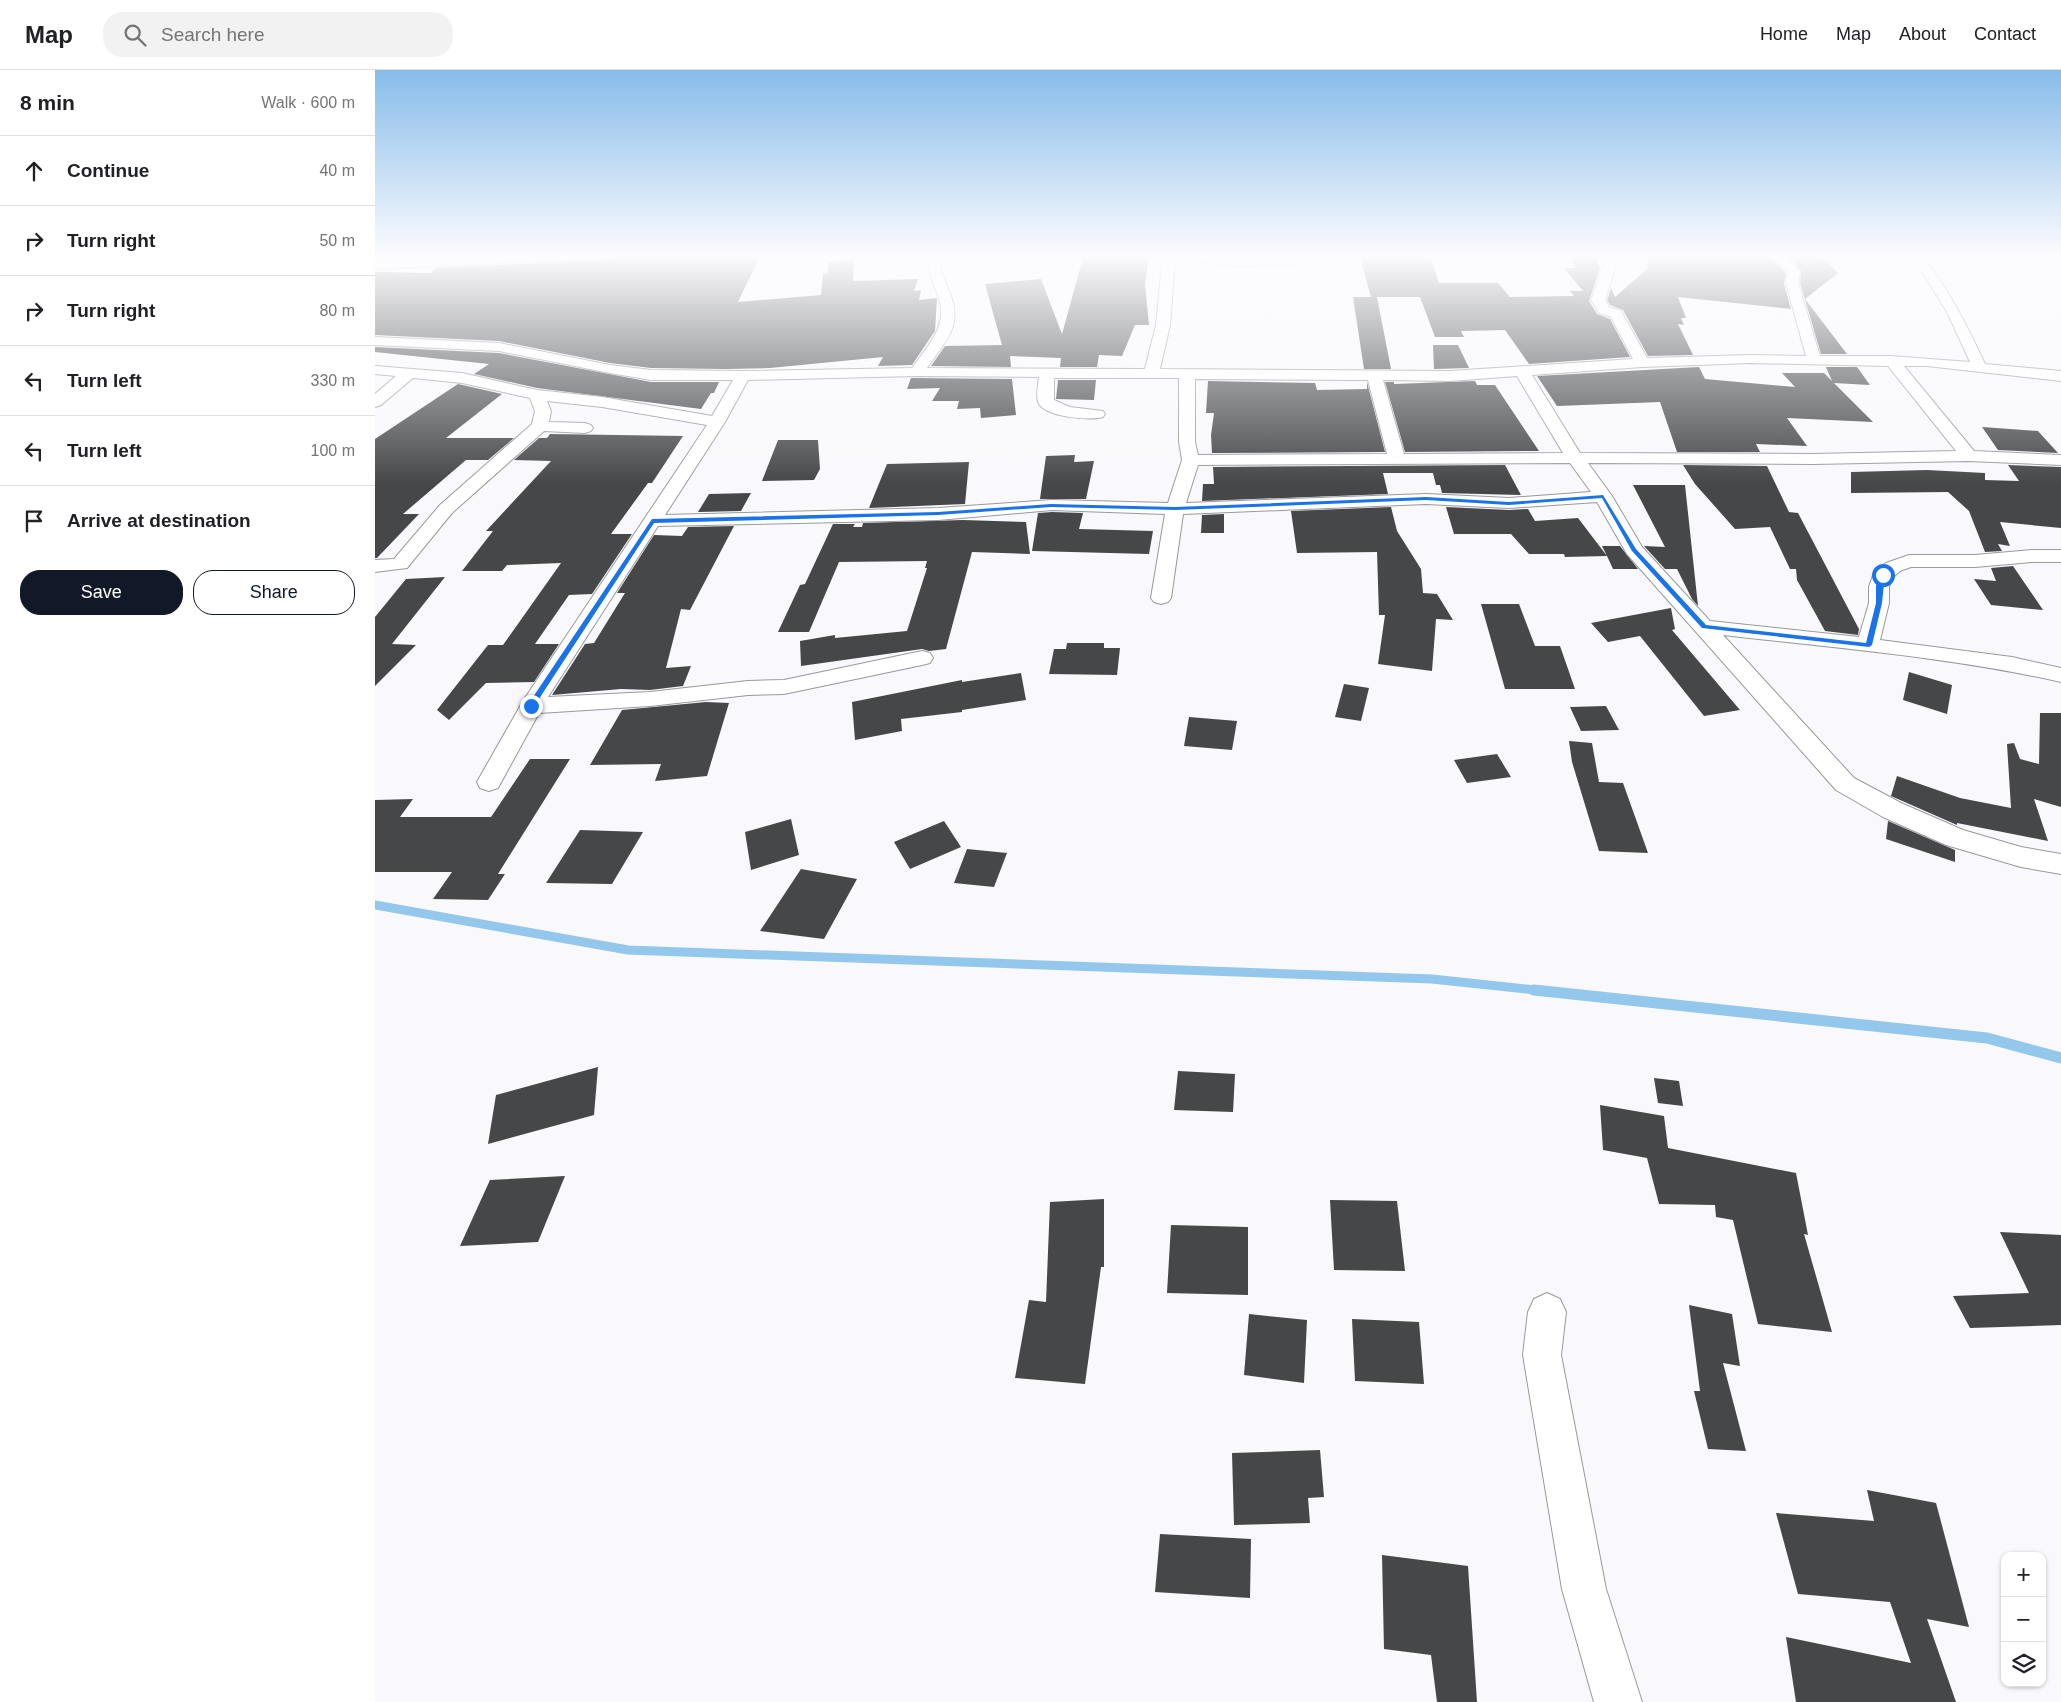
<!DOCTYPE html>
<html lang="en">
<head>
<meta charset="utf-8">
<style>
	:root { --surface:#fff; --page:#f2f2f2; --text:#202124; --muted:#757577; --line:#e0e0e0; --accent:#111827 }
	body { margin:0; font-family:Arial,sans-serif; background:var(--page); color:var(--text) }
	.controls { position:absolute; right:15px; bottom:15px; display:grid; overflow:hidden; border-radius:10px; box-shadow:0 1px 4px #0004 }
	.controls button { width:45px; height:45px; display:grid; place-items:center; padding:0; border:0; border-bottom:1px solid var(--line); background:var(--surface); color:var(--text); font:25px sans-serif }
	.stop { position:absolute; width:15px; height:15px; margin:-11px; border:4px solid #1a73e8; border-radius:50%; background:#fff }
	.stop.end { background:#1a73e8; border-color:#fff; box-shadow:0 1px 5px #0008 }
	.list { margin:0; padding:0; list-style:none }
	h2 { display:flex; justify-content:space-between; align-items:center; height:65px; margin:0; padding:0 20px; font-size:21px }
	h2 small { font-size:16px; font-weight:400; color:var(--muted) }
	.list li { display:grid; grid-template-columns:32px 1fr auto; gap:15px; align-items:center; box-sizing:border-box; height:70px; padding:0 20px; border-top:1px solid var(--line) }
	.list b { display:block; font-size:19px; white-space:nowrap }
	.list em { font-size:16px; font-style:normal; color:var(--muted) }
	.actions { display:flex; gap:10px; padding:15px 20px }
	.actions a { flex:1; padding:11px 0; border:1px solid var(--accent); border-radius:20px; text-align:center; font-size:18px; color:var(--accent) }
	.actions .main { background:var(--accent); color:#fff }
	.icon { flex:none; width:28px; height:28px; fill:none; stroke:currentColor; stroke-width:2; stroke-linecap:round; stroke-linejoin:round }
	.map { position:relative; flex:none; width:1686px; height:1632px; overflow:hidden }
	header { display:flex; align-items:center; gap:30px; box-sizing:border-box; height:70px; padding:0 25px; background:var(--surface); border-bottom:1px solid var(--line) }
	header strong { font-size:24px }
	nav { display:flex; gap:28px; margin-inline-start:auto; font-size:18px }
	.search { width:350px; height:45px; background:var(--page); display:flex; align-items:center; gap:12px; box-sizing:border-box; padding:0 18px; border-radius:20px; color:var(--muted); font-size:19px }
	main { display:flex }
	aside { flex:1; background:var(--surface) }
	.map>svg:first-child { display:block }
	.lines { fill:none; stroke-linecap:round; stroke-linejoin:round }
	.stream-far1 { stroke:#93c7ec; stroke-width:9 }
	.stream { stroke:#93c7ec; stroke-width:11 }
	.building { fill:#454749 }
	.street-casing { stroke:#99999c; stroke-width:2 }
	.street { fill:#fff; fill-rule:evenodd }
	.route { fill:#1a73e8 }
</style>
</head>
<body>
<header>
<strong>Map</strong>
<div class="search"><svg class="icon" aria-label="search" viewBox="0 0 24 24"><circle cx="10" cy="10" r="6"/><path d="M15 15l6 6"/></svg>Search here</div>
<nav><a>Home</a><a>Map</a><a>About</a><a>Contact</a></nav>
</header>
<main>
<aside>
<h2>8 min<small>Walk · 600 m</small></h2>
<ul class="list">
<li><svg class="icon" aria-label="ahead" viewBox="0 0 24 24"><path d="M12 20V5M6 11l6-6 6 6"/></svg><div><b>Continue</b></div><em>40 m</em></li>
<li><svg class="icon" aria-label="right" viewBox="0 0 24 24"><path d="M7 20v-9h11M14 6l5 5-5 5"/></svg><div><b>Turn right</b></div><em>50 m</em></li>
<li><svg class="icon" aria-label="right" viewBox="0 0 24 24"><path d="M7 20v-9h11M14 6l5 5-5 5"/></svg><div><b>Turn right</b></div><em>80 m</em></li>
<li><svg class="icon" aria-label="left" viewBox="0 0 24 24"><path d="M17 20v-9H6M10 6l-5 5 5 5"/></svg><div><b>Turn left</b></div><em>330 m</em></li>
<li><svg class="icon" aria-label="left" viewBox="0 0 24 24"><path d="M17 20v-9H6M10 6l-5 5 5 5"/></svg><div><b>Turn left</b></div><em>100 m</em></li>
<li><svg class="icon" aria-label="arrive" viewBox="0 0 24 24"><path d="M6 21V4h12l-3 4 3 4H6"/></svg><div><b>Arrive at destination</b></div></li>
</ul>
<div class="actions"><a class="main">Save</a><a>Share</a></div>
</aside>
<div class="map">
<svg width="1686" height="1632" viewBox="0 0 1686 1632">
	<rect width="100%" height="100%" fill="#f9f8fc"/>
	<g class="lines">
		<path class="stream-far1" d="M0,835L253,880L1057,909L1170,921"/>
		<path class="stream" d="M1159,920L1612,968L1686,988"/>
	</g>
	<path class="building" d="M239,184H386L363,232L446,225L448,204L453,203V192L479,190L478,211L543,209L539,221L546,220L544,230L562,228L560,261L537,295L503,296L508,287L395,298L351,299L276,298L235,293L124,271L0,265V202L56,203L61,198L231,190Z
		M709,184H774L770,214L774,255H760L747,286L724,285L722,297H685L686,288L635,286L636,297L556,296L570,276L627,275L610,214L666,209L687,264Z
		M984,184H1051L1053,189H1056L1064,213H1123L1135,227L1199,226L1195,221H1208L1189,198H1201L1195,184H1219L1225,198L1214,231L1222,244L1235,249L1255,287L1154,294L1130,260L1086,261L1089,267H1060L1045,227H996Z
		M1273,184H1393L1411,204L1409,214L1416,239L1303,227L1311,248H1306L1309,255L1303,254L1318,285L1273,286L1248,240L1235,235L1232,230L1236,218L1240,227L1272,199Z
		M1411,184H1443L1463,203L1430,229L1472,284H1446L1425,213L1426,201Z
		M978,227H1002L1016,299H989Z
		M1058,275H1083L1094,298L1059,299Z
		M0,277L124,283L276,312H344L339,323H336L326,339L162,318L99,304L114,294L0,282Z
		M1324,297L1330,309L1420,317L1407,303H1449L1457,311L1451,297H1482L1495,315L1459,313L1498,352L1412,348L1432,376L1381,374L1385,382H1302L1285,332L1182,336L1162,306Z
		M536,308L637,309L641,345L606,348L605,338L582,339L584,331H557L565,318L532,319Z
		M683,310H721L719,330L681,329Z
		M833,311L940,313L942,320L992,319V312L1010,382L837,383L836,365L839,343H831Z
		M1100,311L1102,315H1120L1164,381L1030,382L1010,312H1019V314Z
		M83,314L127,324L71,368H139L113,390H91L28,444H44L2,488H0V369Z
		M1607,357L1663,361L1683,383L1623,380Z
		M175,364L308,366L277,413H273L236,464H257L217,524L194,525L160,574H184L159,612L111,613L74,650L62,640L113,575H128L186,493L132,495L127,501H87L118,461H111L176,391L139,390L164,368H172Z
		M403,370H443L445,399L439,410L387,411Z
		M700,385L699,392L719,391L711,429H665L671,386Z
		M594,392L590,434L494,438L512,394Z
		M1130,395L1146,425L1067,423L1065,415H1061L1058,403H1008L1013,424L827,431L828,414H839L838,397Z
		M1308,395L1392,396L1414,442L1423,443L1484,559L1483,565L1450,561L1422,510L1421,499H1415L1395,457L1360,459L1320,414Z
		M1633,395L1686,397V458L1625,452L1635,476L1623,474L1627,481L1610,482L1594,441L1573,422L1476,423V402L1552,400L1610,403V410L1644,411Z
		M1258,415H1310L1323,536L1317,529L1302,499H1290L1269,476L1290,477Z
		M376,423L366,441L323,442L334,424Z
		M1016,437L1022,461L1046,499L1048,523L1062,524L1078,550L1061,549L1057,601L1003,594L1010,545H1004L1002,482L922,483L916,441Z
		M1071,437L1134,440L1153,439L1160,451L1203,448L1232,486L1227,476H1245L1263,499H1238L1232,486L1190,487L1189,484H1154L1136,464H1079Z
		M677,442L708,443L704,459L778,461L774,484L657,481L663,443Z
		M849,444V463H826L827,445Z
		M588,450L651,452L655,484L597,482L571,579L554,581L547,579L426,596L425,571L460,565V568L532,561L552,498H550L552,491L464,492L434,562H403L425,515L430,514L458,454H480L478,457H487L488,453Z
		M359,456L315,540L306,539L291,598L316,596L308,616L275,620L246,619L177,625L210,574L219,573L250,523H242L279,465L307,466L313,457Z
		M1638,496L1668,540L1616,535L1599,509L1621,511L1616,498Z
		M70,507L17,574L41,575L0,616V547L31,509Z
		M1106,534H1144L1160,576H1185L1200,619H1130Z
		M1296,538L1300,559L1297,560L1365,640L1329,646L1265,566L1233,572L1216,553Z
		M692,573H729V578H745L742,605L674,604L679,579H691Z
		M1534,602L1577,615L1572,644L1528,630Z
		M646,603L651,630L587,640V642L526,649L527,661L480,670L477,632L587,610V612Z
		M969,614L994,618L986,651L960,647Z
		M331,632L354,633L332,706L280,711L286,694L215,695L247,640Z
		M1231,636L1244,660L1206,661L1195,637Z
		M1665,643H1686V737L1659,729L1673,771L1582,753V755L1516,726L1522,706L1585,728L1636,738L1632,674L1639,673L1645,689L1664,694Z
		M814,647L862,651L857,680L809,676Z
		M1194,671L1217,673L1224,712L1248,713L1273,783L1224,781L1197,692Z
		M1122,684L1136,707L1092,713L1079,690Z
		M155,689H195L123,804H130L113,830L58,829L77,802H0V730L38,729L25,747H116Z
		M416,749L424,785L376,800L370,762Z
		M569,751L586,777L535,799L519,772Z
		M1513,751L1580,780V792L1511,769Z
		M205,760L268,762L237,814L171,813Z
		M592,779L632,783L619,817L579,813Z
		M426,799L482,809L449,869L385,861Z
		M223,997L219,1045L113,1074L121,1025Z
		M803,1001L860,1004L858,1042L799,1040Z
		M1279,1008L1304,1011L1308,1036L1283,1033Z
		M1225,1035L1289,1046L1293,1078L1421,1103L1433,1165L1429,1164L1457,1262L1383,1254L1358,1150L1341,1147L1340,1135L1284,1134L1272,1088L1228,1080Z
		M190,1106L163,1172L85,1176L115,1110Z
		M729,1129V1197H726L710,1314L640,1308L654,1230L671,1232L675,1132Z
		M955,1130L1022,1131L1030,1201L959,1200Z
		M796,1155L873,1157V1225L792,1223Z
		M1625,1162L1686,1165V1255L1595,1258L1578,1226L1654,1223Z
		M1314,1235L1357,1244L1365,1296L1348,1293L1371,1381L1333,1379L1319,1321H1325Z
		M874,1244L932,1250L929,1313L869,1305Z
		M977,1249L1044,1252L1049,1314L980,1311Z
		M945,1380L949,1427L933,1428L935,1453L859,1455L857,1383Z
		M1492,1420L1561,1433L1594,1557L1552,1549L1581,1632H1421L1411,1567L1536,1593L1515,1532L1423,1524L1401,1443L1499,1451Z
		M785,1464L876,1469L875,1528L780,1522Z
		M1007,1485L1093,1496L1102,1632H1062L1056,1585L1009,1579Z"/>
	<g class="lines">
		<defs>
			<path id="street" d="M38,184H52L48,189L141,184H237L231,188L0,199V191H24Z
				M553,184H565C564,198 569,209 574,221C589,256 571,270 552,298L770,299L781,255L788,184H827L857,188L918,187L924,191L918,195L857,196L819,191H800L795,255L785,299L1075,301L1258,289L1236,247L1224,243L1216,230L1229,194L1228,184H1240L1241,194L1230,230L1234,237L1246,241L1272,288L1375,285L1431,286L1411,213L1413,203L1395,184H1408L1425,202L1423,213L1445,286H1516L1595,292L1572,242L1548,203L1533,184H1546C1573,218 1592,255 1610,294L1686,301V311L1552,296H1529L1599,381L1686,385V395L1594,391L1438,394L1213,393L1237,426L1267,477L1335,551L1484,567L1494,533V517L1498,505L1511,493L1534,485H1600L1657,480H1686V492H1657L1600,497H1536L1525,501L1517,508L1514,517V533L1505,570L1637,587L1686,598V612C1575,587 1461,578 1348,565L1479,708L1526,733L1588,760L1646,777L1686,784V804L1646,797L1571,775L1508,747L1461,720L1252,484L1222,432L1134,438L1051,434L808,444L796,528L793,532L786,534L779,532L776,528L790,444L677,440L563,450L283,456L173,627L275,622L373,611L409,610L547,581L555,583L558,588L555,593L547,595L409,624L373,625L275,636L164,643L123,718L114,721L105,718L102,712L148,631L332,355L227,337L172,331L176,341L174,352L210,353L216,355L218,358L216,361L210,363L169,361L77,443L32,498L0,502V490L19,489L65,435L157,354L160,341L155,328L87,313L38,308L6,335L0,337V324L21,306L0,304V296L87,303L162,320L227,327L337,346L358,310H276L235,303L124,281L0,275V267L124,273L235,295L276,300L368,301L537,298C554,274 574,256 563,225C557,211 552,200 553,184ZM1375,293L1513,296L1581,381L1438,384L1205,383L1157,305L1267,297ZM542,306L664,307C663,315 661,324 663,332C668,347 715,351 728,347L730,344L728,341L695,337L679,330V308H804V372L807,390L793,433L677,430L563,438L290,445L350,352L373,310ZM1142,306L1188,383L1029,384L1008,310L1075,311ZM820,309L993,310L1012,384L823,385L820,372ZM1195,393L1216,422L1134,428L1051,424L811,433L823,395Z
				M1172,1223L1185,1229L1191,1242L1186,1285L1231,1519L1267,1632H1219L1187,1519L1148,1285L1153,1242L1159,1229Z"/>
		</defs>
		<use href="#street" class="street-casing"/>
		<use href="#street" class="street"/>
	</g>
	<linearGradient id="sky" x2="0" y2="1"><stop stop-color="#86bcea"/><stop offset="0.45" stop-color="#fcfcfe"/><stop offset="1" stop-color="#fcfcfe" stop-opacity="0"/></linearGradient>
	<rect width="1686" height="413" fill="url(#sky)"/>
	<path class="route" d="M1228,425L1261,479L1331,555L1491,573L1501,533V516L1505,505L1510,504L1507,533L1497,575L1494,577L1327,558L1257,481L1227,428L1134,435L1051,430L800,440L676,437L563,445L279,453L158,638L152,636L277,449L563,442L676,434L800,437L1051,427L1134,432Z"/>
</svg>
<div class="controls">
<button>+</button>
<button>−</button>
<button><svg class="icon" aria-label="layers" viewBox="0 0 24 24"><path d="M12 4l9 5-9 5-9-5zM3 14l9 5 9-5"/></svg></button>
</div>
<div class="stop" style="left:1508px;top:505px"></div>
<div class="stop end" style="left:156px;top:636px"></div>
</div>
</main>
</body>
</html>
